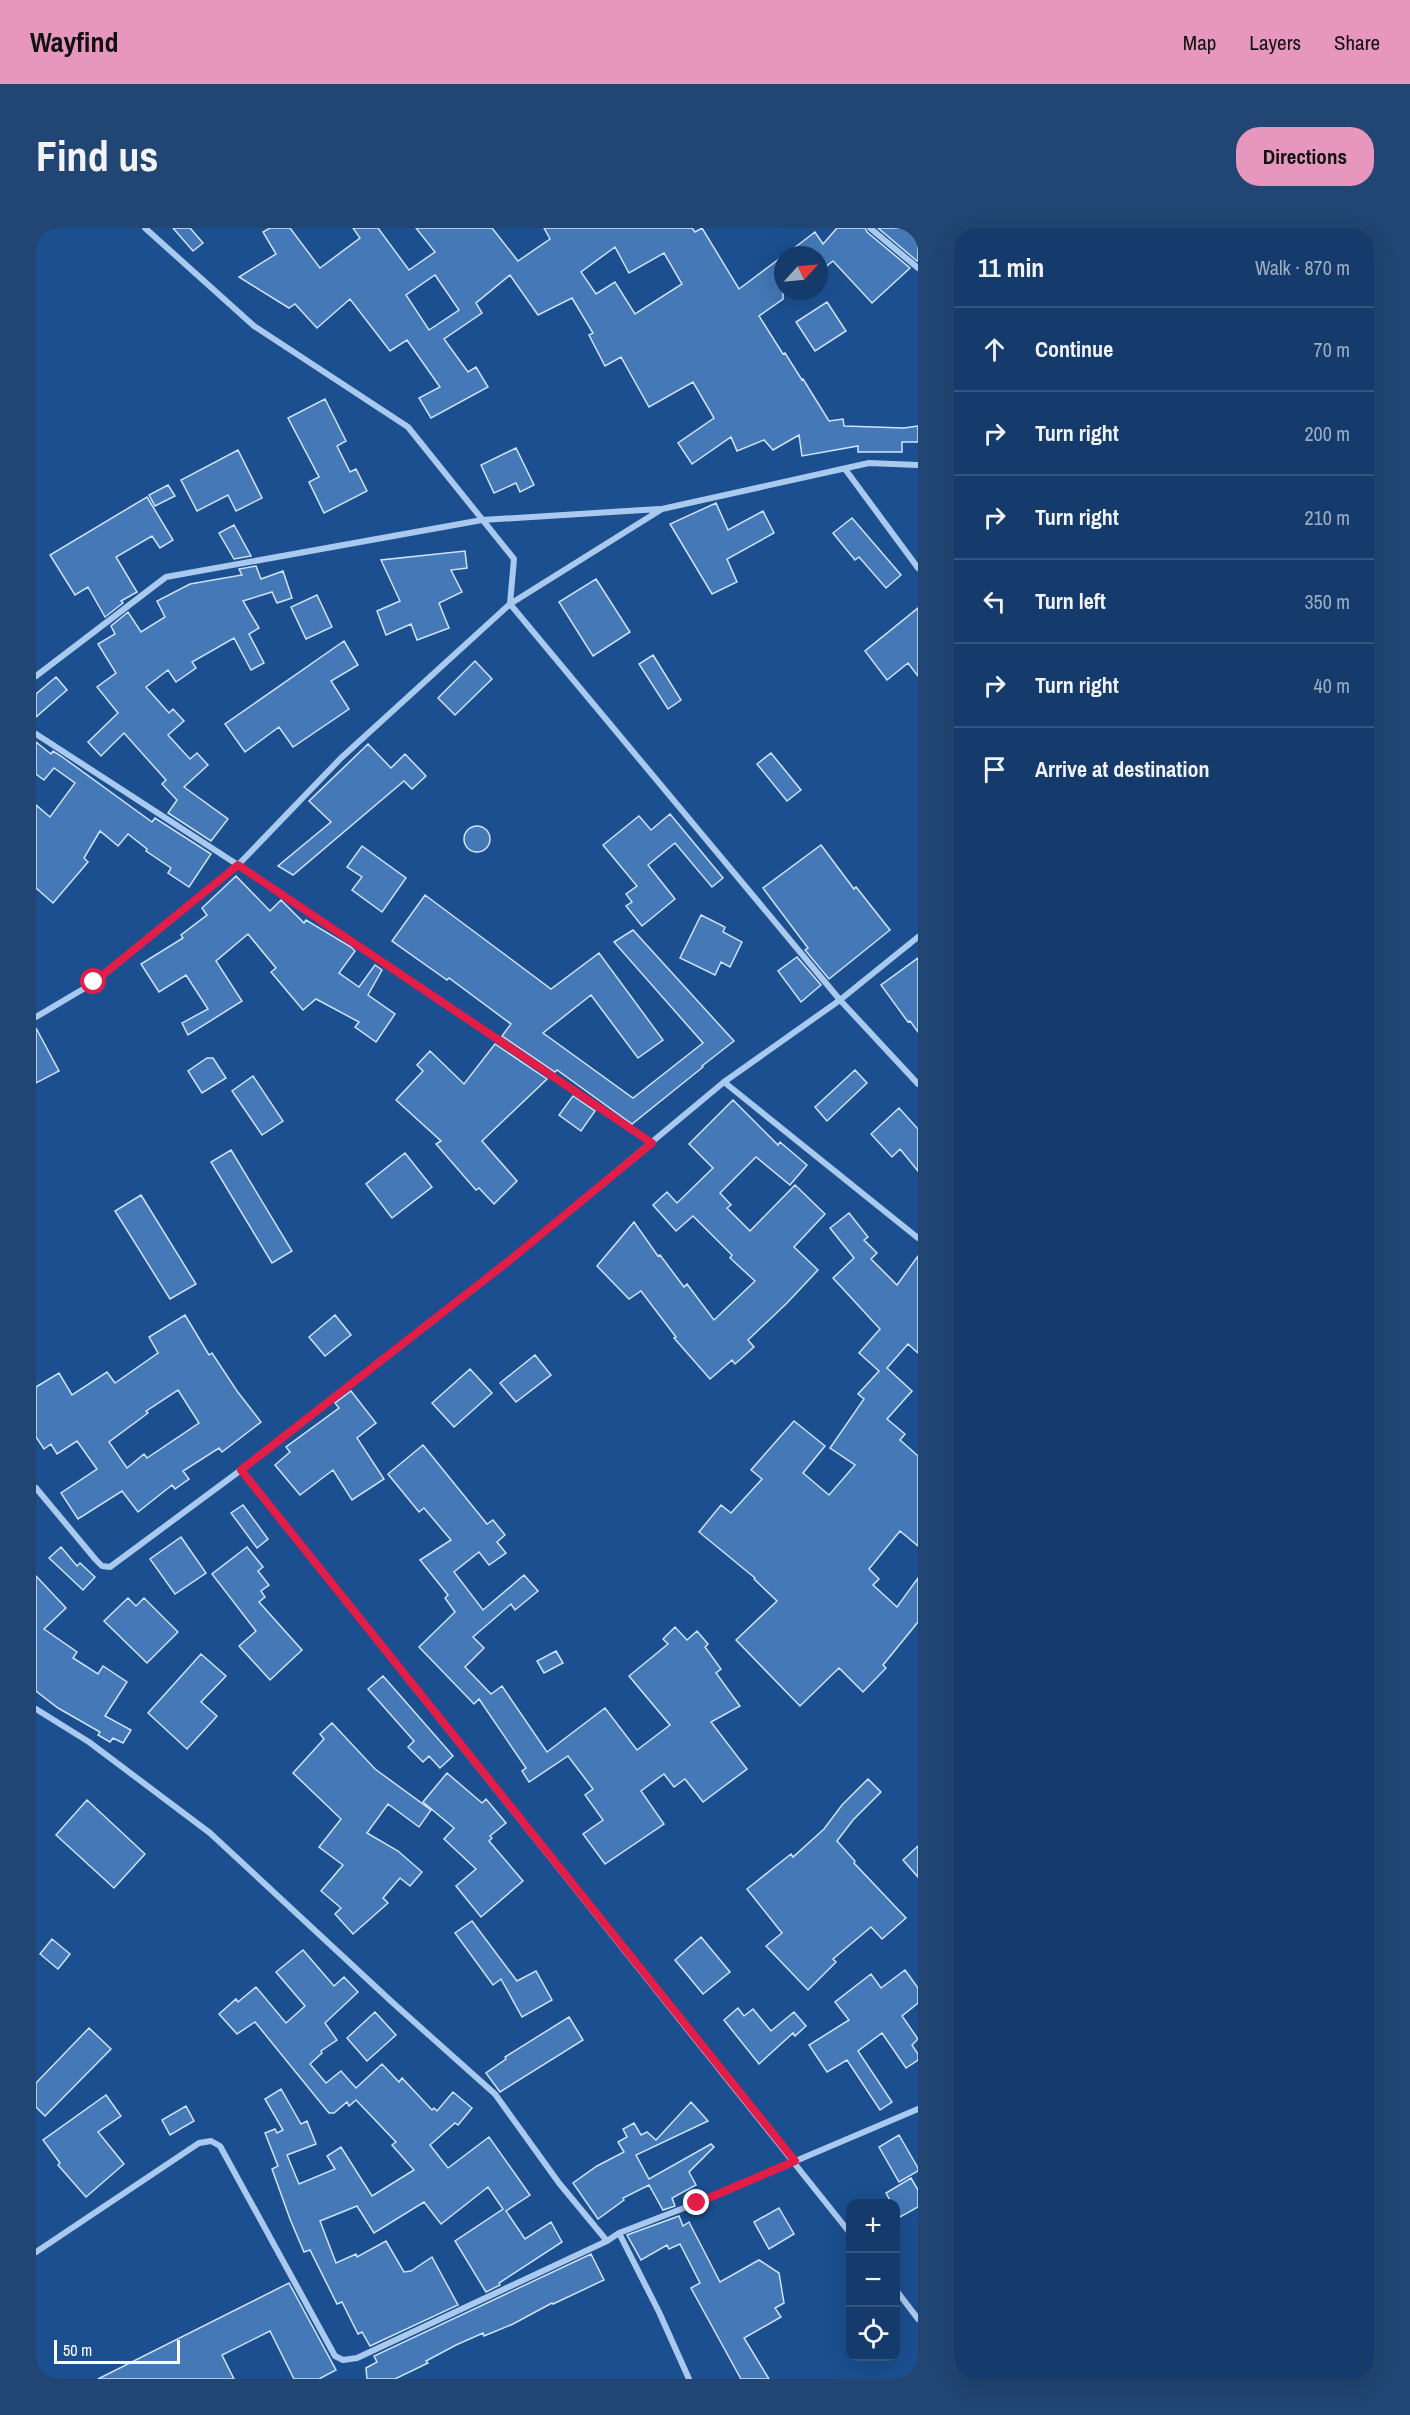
<!DOCTYPE html>
<html lang="en">
<head>
<meta charset="utf-8">
<style>
	:root { --surface:#143b6b; --page:#214673; --text:#f1f3f6; --muted:#9dadc1; --line:#33557e; --accent:#e797bd }
	body { margin:0; font-family:"Archivo Narrow",sans-serif; background:var(--page); color:var(--text) }
	.controls { position:absolute; right:18px; bottom:18px; display:grid; overflow:hidden; border-radius:12px; box-shadow:0 6px 24px #0002 }
	.controls button { width:54px; height:54px; display:grid; place-items:center; padding:0; border:0; border-bottom:2px solid var(--line); background:var(--surface); color:var(--text); font:30px sans-serif }
	.compass { position:absolute; left:738px; top:18px; width:54px; height:54px; border-radius:50%; background:var(--surface); box-shadow:0 6px 24px #0002; rotate:63deg }
	.scale { position:absolute; left:18px; bottom:15px; width:126px; box-sizing:border-box; padding-left:6px; border:3px solid #fff; border-top:0; font-size:16px; line-height:21px; white-space:nowrap; color:#fff; -webkit-text-stroke:4px #1b4f8f; paint-order:stroke }
	.stop { position:absolute; width:18px; height:18px; margin:-14px; border:4px solid #e11d48; border-radius:50%; background:#fff }
	.stop.end { background:#e11d48; border-color:#fff; box-shadow:0 2px 6px #0008 }
	.list { margin:0; padding:0; list-style:none }
	h2 { display:flex; justify-content:space-between; align-items:center; height:78px; margin:0; padding:0 24px; font-size:26px }
	h2 small { font-size:20px; font-weight:400; color:var(--muted) }
	.list li { display:grid; grid-template-columns:39px 1fr auto; gap:18px; align-items:center; box-sizing:border-box; height:84px; padding:0 24px; border-top:2px solid var(--line) }
	.list b { display:block; font-size:22px; white-space:nowrap }
	.list em { font-size:20px; font-style:normal; color:var(--muted) }
	.icon { flex:none; width:33px; height:33px; fill:none; stroke:currentColor; stroke-width:2; stroke-linecap:round; stroke-linejoin:round }
	.map { position:relative; flex:none; width:882px; height:2151px; overflow:hidden; border-radius:24px }
	header { display:flex; align-items:center; gap:36px; box-sizing:border-box; height:84px; padding:0 30px; background:var(--accent); color:#111 }
	header strong { font-size:28px }
	nav { display:flex; gap:33px; margin-inline-start:auto; font-size:21px }
	.intro { display:flex; align-items:center; justify-content:space-between; box-sizing:border-box; height:144px; padding:0 36px }
	h1 { margin:0; font-size:42px }
	.button { padding:15px 27px; border-radius:24px; background:var(--accent); color:#111; font-size:21px; font-weight:700 }
	main { display:flex; gap:36px; padding:0 36px }
	aside { flex:1; background:var(--surface); border-radius:24px; box-shadow:0 6px 24px #0002 }
	.map>svg:first-child { display:block }
	.building { fill:#4478b7; stroke:#cfe3fa; stroke-width:1.5; fill-rule:evenodd }
	.lines { fill:none; stroke-linecap:round; stroke-linejoin:round }
	.street { stroke:#a9c9ee; stroke-width:6 }
	.route { stroke:#e11d48; stroke-width:8 }
</style>
</head>
<body>
<header>
<strong>Wayfind</strong>
<nav><a>Map</a><a>Layers</a><a>Share</a></nav>
</header>
<div class="intro"><h1>Find us</h1><a class="button">Directions</a></div>
<main>
<div class="map">
<svg width="882" height="2151" viewBox="0 0 882 2151">
	<rect width="100%" height="100%" fill="#1b4f8f"/>
	<path class="building" d="M137,0H154L167,15L157,23Z
		M234,0H254L284,40L324,10L317,0H342L373,42L399,24L380,0H456L482,33L514,11L508,0H656L659,4L666,0L703,61L747,28V71L723,88L747,126L749,125L766,152L767,151L793,193L807,191L808,198L868,200L882,198V214H866V224H822V218L766,228L763,207L737,222L728,212L701,223L695,209L656,236L642,215L678,190L657,154L613,179L585,129L569,138L553,107L557,105L536,70L502,87L474,47L440,75L446,85L408,111L432,144L440,139L452,159L395,190L383,170L404,159L371,112L354,123L314,71L281,100L259,76L253,80L203,49L240,26L227,4ZM579,19L593,45L628,25L646,56L599,86L579,54L560,66L545,44ZM399,47L423,82L393,102L370,67Z
		M801,0H829L831,4L874,40L836,75L797,33L783,44V27H749L779,4L787,16Z
		M842,0H882V32L881,33Z
		M791,74L810,103L779,123L760,94Z
		M289,171L310,213L301,218L314,244L320,241L331,263L288,285L273,254L283,249L252,190Z
		M480,220L498,257L484,264L480,255L458,265L445,237Z
		M202,222L226,270L200,283L192,267L161,283L145,252Z
		M132,257L139,268L119,278L113,267Z
		M111,269L137,312L124,320L116,308L80,329L101,364L85,373L87,375L69,389L52,359L39,367L14,327Z
		M680,275L692,302L727,283L738,305L691,331L701,354L676,366L634,296Z
		M816,290L865,347L850,360L823,329L819,332L797,305Z
		M198,297L215,328L198,331L183,305Z
		M429,323L431,340L415,342L426,364L403,375L413,400L381,412L375,396L350,407L341,383L364,373L345,332Z
		M220,338L225,351L247,343L256,370L241,375L236,364L207,373L223,400L213,406L228,435L215,442L198,410L156,434L160,440L140,454L132,442L110,459L133,485L137,481L148,493L132,507L154,531L161,525L172,537L148,559L192,591L175,613L132,585L141,572L126,556L130,552L88,505L65,528L52,514L82,485L61,459L80,445L62,416L79,406L75,398L92,384L105,404L129,389L121,373L154,356L206,347L203,341Z
		M560,351L594,404L557,428L523,374Z
		M281,367L296,399L270,411L255,379Z
		M882,380V448L872,435L851,452L829,423Z
		M308,413L322,437L295,453L313,481L257,519L243,499L209,524L189,496Z
		M617,427L645,472L632,481L603,436Z
		M439,433L456,451L419,487L402,470Z
		M20,449L31,462L0,489V466Z
		M0,514L15,526L17,523L25,528L116,594L119,590L175,626L153,659L132,645L135,640L110,623L111,621L92,606L82,618L64,603L48,630L52,634L17,675L0,660V577L14,589L39,555L18,540L8,552L0,546Z
		M332,516L355,540L369,526L390,548L376,561L368,553L257,647L242,638L295,594L273,573Z
		M735,525L765,562L751,573L721,536Z
		M634,586L687,650L676,659L639,615L612,637L639,671L606,698L590,678L596,674L590,666L601,658L567,617L603,588L615,602Z
		M428 611a13 13 0 1 1 26 0a13 13 0 1 1-26 0Z
		M785,617L818,661L820,659L854,702L793,751L769,722L772,720L727,660Z
		M326,618L370,650L346,684L316,662L326,649L311,639Z
		M200,648L234,683L245,672L268,695L270,692L315,719L319,723L303,745L323,759L339,737L346,742L332,767L359,786L340,814L319,799L323,794L280,771L267,782L235,744L240,740L212,706L180,733L206,773L152,807L146,795L172,781L150,747L123,764L105,736L147,710L145,707L171,687L166,680Z
		M389,667L515,761L563,725L627,812L602,830L555,767L507,805L597,870L667,815L578,714L597,702L698,813L666,838L667,839L596,896L521,842L519,844L466,808L475,796L413,750L411,752L356,713Z
		M665,687L689,699L687,704L706,714L694,739L685,734L679,747L644,730Z
		M761,729L785,757L765,774L742,743Z
		M882,730V804L874,793L872,794L845,757Z
		M0,800L23,843L0,855Z
		M459,816L511,851L446,913L481,953L458,976L443,960L440,962L400,916L405,913L360,872L387,843L381,837L394,823L428,856Z
		M171,830H177L190,850L166,865L152,843Z
		M819,842L831,855L791,893L779,879Z
		M217,848L247,893L226,907L196,863Z
		M537,868L559,883L545,903L523,887Z
		M697,872L742,917L744,914L771,937L754,957L720,929L684,965L695,977L691,980L714,1003L759,957L789,986L758,1019L782,1042L751,1075L712,1112L718,1119L699,1136L696,1132L674,1151L638,1110L640,1109L605,1063L593,1071L561,1038L598,994L622,1028L624,1027L648,1059L651,1056L678,1092L719,1053L694,1030L696,1027L657,988L640,1003L617,977L631,964L641,975L677,940L653,916Z
		M863,880L882,901V943L864,921L856,929L835,906Z
		M195,922L256,1023L236,1035L175,934Z
		M369,925L396,959L356,990L330,956Z
		M105,967L160,1056L134,1071L79,983Z
		M813,985L832,1009L828,1012L841,1025L835,1031L861,1057L882,1028V1125L872,1116L851,1140L876,1163L851,1191L869,1206L864,1212L882,1228V1318L864,1303L833,1341L843,1351L837,1357L861,1379L882,1350V1394L847,1437L850,1440L827,1464L803,1440L764,1478L700,1412L741,1373L718,1351L719,1350L663,1304L685,1277L695,1285L726,1251L715,1242L758,1193L789,1218L767,1245L793,1267L819,1237L794,1220L828,1171L822,1166L843,1143L823,1125L844,1101L797,1050L818,1030L794,1000Z
		M149,1087L173,1127L176,1125L201,1163L225,1194L186,1224L183,1220L147,1243L153,1251L139,1261L136,1257L102,1284L86,1263L42,1291L25,1265L61,1241L41,1213L21,1226L15,1216L8,1221L0,1209V1159L23,1145L36,1167L71,1144L79,1155L122,1125L113,1109ZM142,1162L163,1195L111,1230L108,1226L91,1240L73,1214L112,1185L110,1183Z
		M299,1087L315,1107L289,1128L273,1109Z
		M499,1127L515,1147L480,1174L464,1155Z
		M434,1141L456,1165L418,1199L396,1175Z
		M315,1163L340,1195L321,1210L348,1251L316,1272L297,1242L264,1267L239,1237L254,1224L250,1219L303,1180L299,1175Z
		M387,1217L451,1296L457,1292L469,1307L461,1314L470,1325L453,1337L443,1324L418,1344L447,1382L488,1347L502,1363L479,1382L475,1376L437,1409L448,1420L429,1439L455,1466L466,1458L511,1524L569,1480L601,1522L634,1497L593,1448L632,1416L627,1411L639,1399L651,1412L661,1403L672,1416L669,1419L685,1441L680,1445L704,1478L675,1494L711,1541L667,1574L649,1551L638,1559L628,1546L605,1563L628,1596L569,1636L547,1606L567,1592L549,1567L557,1561L532,1528L493,1554L486,1543L490,1540L443,1471L438,1476L383,1419L419,1384L409,1370L412,1367L384,1332L415,1312L388,1280L383,1284L352,1246Z
		M207,1277L232,1311L221,1320L195,1285Z
		M145,1309L170,1345L139,1366L114,1331Z
		M25,1319L41,1338L44,1335L59,1349L47,1362L13,1330Z
		M211,1319L227,1339L222,1343L233,1357L225,1363L229,1369L223,1374L266,1422L234,1452L203,1418L220,1403L176,1346Z
		M0,1348L30,1380L8,1401L41,1424L37,1430L62,1446L67,1438L91,1454L69,1488L95,1502L87,1515L77,1510L74,1514L62,1507L64,1504L22,1480L0,1463Z
		M92,1370L100,1378L108,1370L142,1404L111,1435L68,1393Z
		M520,1423L527,1435L508,1445L501,1433Z
		M165,1426L190,1448L165,1474L181,1488L151,1521L112,1485Z
		M347,1448L417,1528L404,1540L393,1528L387,1534L372,1519L378,1513L332,1461Z
		M296,1495L339,1541L395,1582L383,1599L352,1576L331,1605L362,1623L386,1644L374,1658L364,1650L347,1670L352,1675L317,1706L299,1686L305,1680L285,1663L307,1637L283,1619L305,1591L257,1545L288,1511L284,1506Z
		M411,1545L446,1575L450,1571L470,1595L454,1608L456,1610L453,1613L487,1653L445,1689L420,1658L440,1641L408,1611L418,1600L387,1574Z
		M832,1551L845,1564L817,1592L801,1613L819,1633L818,1635L870,1690L846,1711L835,1699L797,1731L800,1734L772,1762L730,1718L746,1705L711,1661L755,1626L757,1629L788,1601L806,1577Z
		M51,1572L109,1626L78,1660L20,1607Z
		M882,1618V1649L867,1632Z
		M436,1693L481,1753L500,1743L516,1772L486,1789L465,1751L457,1757L419,1705Z
		M665,1709L694,1744L667,1766L639,1732Z
		M16,1711L34,1726L22,1741L4,1726Z
		M267,1722L298,1758L308,1749L322,1764L289,1795L301,1812L285,1823L286,1825L274,1836L290,1855L305,1843L320,1860L346,1836L363,1854L366,1850L396,1882L398,1880L401,1883L417,1864L436,1880L422,1897L419,1895L394,1917L412,1940L453,1909L494,1967L470,1983L489,2011L515,1994L526,2014L463,2055L464,2057L450,2064L419,2013L467,1981L452,1959L405,1996L388,1974L338,2005L321,1978L284,1993L300,2035L320,2026L321,2029L350,2013L368,2044L375,2043L396,2029L422,2077L334,2118L326,2104L322,2106L306,2074L301,2076L274,2022L268,2024L254,1991L236,1941L242,1938L229,1905L239,1901L241,1905L247,1902L229,1871L245,1861L265,1896L271,1893L280,1916L251,1927L263,1956L299,1941L291,1928L305,1919L336,1968L378,1942L356,1917L360,1914L320,1872L313,1878L311,1874L298,1885H293L219,1794L201,1806L183,1786L200,1771L202,1774L220,1759L250,1795L269,1778L240,1744Z
		M869,1742L882,1760V1775L866,1788L882,1811L876,1817L882,1826V1832L870,1840L846,1805L822,1823L856,1874L844,1882L811,1832L791,1844L773,1817L813,1792L799,1774L835,1746L845,1760Z
		M702,1780L708,1788L717,1781L735,1803L758,1784L770,1798L759,1808L757,1805L723,1836L688,1792Z
		M339,1784L360,1807L331,1833L311,1810Z
		M533,1789L547,1812L464,1864L450,1845L470,1831L469,1829Z
		M53,1800L75,1821L9,1888L0,1879V1855Z
		M70,1867L85,1888L62,1904L88,1936L50,1969L22,1937L24,1935L7,1912Z
		M655,1874L672,1893L600,1927L613,1951L675,1916L678,1919L653,1944L660,1957L636,1970L639,1978L627,1982L613,1957L587,1970L588,1972L562,1991L537,1955L561,1938L588,1924L582,1914L591,1909L587,1901L598,1895L605,1907L611,1904L620,1912Z
		M150,1878L158,1893L134,1907L126,1892Z
		M863,1907L882,1940V1943L863,1954L843,1919Z
		M875,1950L882,1962V1979L864,1989L860,1981V1976H856L850,1965Z
		M743,1980L758,2006L733,2021L718,1994Z
		M643,1988L647,1998L653,1994L684,2054L723,2032L743,2045L748,2075L739,2080L745,2089L708,2110L733,2151H705L655,2060L664,2055L644,2016L633,2021L631,2017L605,2032L591,2007Z
		M555,2026L568,2052L517,2076L516,2075L477,2096L448,2108L447,2105L420,2117L390,2133L392,2135L359,2151H331L330,2140L341,2134L338,2128Z
		M253,2055L300,2142L283,2151H258L234,2103L186,2127L198,2151H62Z"/>
	<g class="lines">
		<path class="street" d="M109,0L218,98L372,199L478,331L474,376L804,772L882,856
			M834,0L882,40
			M809,241L882,340
			M0,448L130,349L446,292L623,281
			M0,506L202,637L616,915
			M0,789L59,754L202,637L305,530L474,376L626,281L833,235L882,237
			M688,854L882,1010
			M205,1242L814,2005
			M0,1260L60,1332L66,1338L74,1339L205,1242L474,1032L688,854L804,772L882,709
			M0,1481L53,1514L174,1605L356,1774L459,1866L523,1955L571,2013
			M583,2005L623,2084L653,2151
			M0,2024L163,1915L175,1913L184,1918L299,2128L307,2132L321,2130L571,2013L583,2005L661,1975L882,1881
			M860,2062L882,2091"/>
	</g>
	<g class="lines">
		<path class="route" d="M58,754L202,637L616,915L474,1032L205,1242L759,1933L661,1975"/>
	</g>
</svg>
<div class="controls">
<button>+</button>
<button>−</button>
<button><svg class="icon" aria-label="locate" viewBox="0 0 24 24"><circle cx="12" cy="12" r="6"/><path d="M12 2v4M12 18v4M2 12h4M18 12h4"/></svg></button>
</div>
<svg class="compass" viewBox="-18 -18 36 36"><path d="M0-13l5 13h-10z" fill="#e53935"/><path d="M0 13l5-13h-10z" fill="#9dadc1"/></svg>
<div class="scale">50 m</div>
<div class="stop" style="left:58px;top:754px"></div>
<div class="stop end" style="left:661px;top:1975px"></div>
</div>
<aside>
<h2>11 min<small>Walk · 870 m</small></h2>
<ul class="list">
<li><svg class="icon" aria-label="ahead" viewBox="0 0 24 24"><path d="M12 20V5M6 11l6-6 6 6"/></svg><div><b>Continue</b></div><em>70 m</em></li>
<li><svg class="icon" aria-label="right" viewBox="0 0 24 24"><path d="M7 20v-9h11M14 6l5 5-5 5"/></svg><div><b>Turn right</b></div><em>200 m</em></li>
<li><svg class="icon" aria-label="right" viewBox="0 0 24 24"><path d="M7 20v-9h11M14 6l5 5-5 5"/></svg><div><b>Turn right</b></div><em>210 m</em></li>
<li><svg class="icon" aria-label="left" viewBox="0 0 24 24"><path d="M17 20v-9H6M10 6l-5 5 5 5"/></svg><div><b>Turn left</b></div><em>350 m</em></li>
<li><svg class="icon" aria-label="right" viewBox="0 0 24 24"><path d="M7 20v-9h11M14 6l5 5-5 5"/></svg><div><b>Turn right</b></div><em>40 m</em></li>
<li><svg class="icon" aria-label="arrive" viewBox="0 0 24 24"><path d="M6 21V4h12l-3 4 3 4H6"/></svg><div><b>Arrive at destination</b></div></li>
</ul>
</aside>
</main>
</body>
</html>
